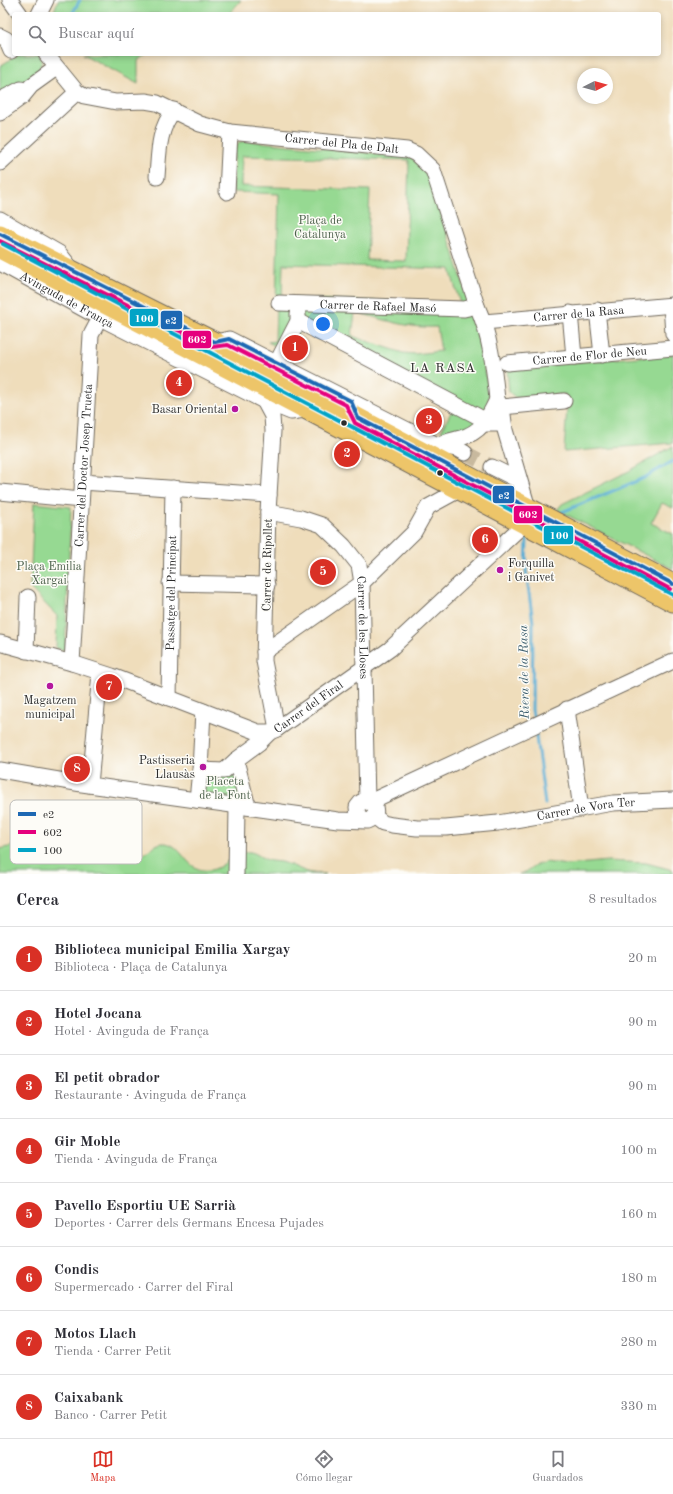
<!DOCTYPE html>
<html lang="es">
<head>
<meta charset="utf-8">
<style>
	:root { --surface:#fff; --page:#f7f7f7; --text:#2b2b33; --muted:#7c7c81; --line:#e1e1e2; --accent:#d93025 }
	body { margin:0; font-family:"Old Standard TT",serif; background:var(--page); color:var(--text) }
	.compass { position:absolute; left:577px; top:68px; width:36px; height:36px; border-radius:50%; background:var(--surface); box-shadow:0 2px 6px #0003; rotate:84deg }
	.you { position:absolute; left:323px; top:324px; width:14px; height:14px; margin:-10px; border:3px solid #fff; border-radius:50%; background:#1a73e8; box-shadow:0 0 0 6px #1a73e833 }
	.badge { display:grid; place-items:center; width:26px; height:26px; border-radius:50%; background:var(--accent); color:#fff; font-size:13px; font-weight:700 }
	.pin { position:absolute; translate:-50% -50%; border:2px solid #fff; box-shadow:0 1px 4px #0006 }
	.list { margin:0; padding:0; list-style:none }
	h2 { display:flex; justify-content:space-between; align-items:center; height:52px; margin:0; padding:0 16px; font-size:17px }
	h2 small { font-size:13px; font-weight:400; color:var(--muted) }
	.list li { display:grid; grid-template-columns:26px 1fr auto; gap:12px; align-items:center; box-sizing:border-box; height:64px; padding:0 16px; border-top:1px solid var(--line) }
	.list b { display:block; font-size:15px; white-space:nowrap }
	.list p { margin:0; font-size:13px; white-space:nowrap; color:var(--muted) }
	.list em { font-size:13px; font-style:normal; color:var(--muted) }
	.icon { flex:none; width:22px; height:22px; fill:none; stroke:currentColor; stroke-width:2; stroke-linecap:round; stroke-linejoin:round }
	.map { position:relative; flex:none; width:673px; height:874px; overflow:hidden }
	.search { position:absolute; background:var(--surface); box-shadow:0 2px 6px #0003; left:12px; right:12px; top:12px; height:44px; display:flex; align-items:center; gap:10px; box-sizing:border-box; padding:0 14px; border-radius:4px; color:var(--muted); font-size:15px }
	.sheet { height:564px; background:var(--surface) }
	nav { display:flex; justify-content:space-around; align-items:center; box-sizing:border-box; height:56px; border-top:1px solid var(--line); background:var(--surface); font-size:11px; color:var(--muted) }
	nav a { display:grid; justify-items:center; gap:2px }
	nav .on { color:var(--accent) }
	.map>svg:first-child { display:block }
	.green { fill:#96d992; stroke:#60825e; fill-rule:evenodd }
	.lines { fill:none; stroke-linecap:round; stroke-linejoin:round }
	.stream { stroke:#59aed5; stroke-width:3 }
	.minor-tunnel { stroke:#c8b99e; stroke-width:15; stroke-dasharray:15 8; stroke-linecap:butt }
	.minor-casing { stroke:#70695d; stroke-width:17 }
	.major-casing { stroke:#70695d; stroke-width:21 }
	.minor { stroke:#fff; stroke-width:15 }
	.major { stroke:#edc569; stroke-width:19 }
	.bus-1-casing { stroke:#fdfcf7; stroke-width:7 }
	.bus-2-casing { stroke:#fdfcf7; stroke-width:7 }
	.bus-3-casing { stroke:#fdfcf7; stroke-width:7 }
	.bus-1 { stroke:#1d68b3; stroke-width:4 }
	.bus-2 { stroke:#e5007d; stroke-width:4 }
	.bus-3 { stroke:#02a3c6; stroke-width:4 }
	.poi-dot { fill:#b5179e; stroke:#fdfcf7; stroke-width:1.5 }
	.bus-dot { fill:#2b2b2b; stroke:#fdfcf7; stroke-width:1.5 }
	.labels { text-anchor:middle; stroke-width:3; stroke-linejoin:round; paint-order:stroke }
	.street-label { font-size:12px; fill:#2b2b2b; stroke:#fdfcf7 }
	.park-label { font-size:12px; fill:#4b5f4a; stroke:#fdfcf7 }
	.poi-label { font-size:12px; fill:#2b2b2b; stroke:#fdfcf7; text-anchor:end }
	.neighbourhood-label { font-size:13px; letter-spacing:1px; fill:#2b2b2b; stroke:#fdfcf7 }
	.water-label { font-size:13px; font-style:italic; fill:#3d5f6f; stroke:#fdfcf7 }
	.key { fill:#fdfcf7; stroke:#bebdba; stroke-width:1 }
	.key-label { font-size:11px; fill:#2b2b2b }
	.line-badge { stroke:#fdfcf7; stroke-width:1.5 }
	.badge-label { font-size:11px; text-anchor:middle; font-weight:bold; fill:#fff }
</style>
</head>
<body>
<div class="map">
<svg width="673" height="874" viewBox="0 0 673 874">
	<rect width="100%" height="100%" fill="#fdfcf7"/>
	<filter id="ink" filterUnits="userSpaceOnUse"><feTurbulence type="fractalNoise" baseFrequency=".025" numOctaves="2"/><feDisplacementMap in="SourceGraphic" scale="8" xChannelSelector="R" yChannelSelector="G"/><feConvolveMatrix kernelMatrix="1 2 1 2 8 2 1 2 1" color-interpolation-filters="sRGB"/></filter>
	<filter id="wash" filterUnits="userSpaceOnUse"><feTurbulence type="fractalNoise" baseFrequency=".012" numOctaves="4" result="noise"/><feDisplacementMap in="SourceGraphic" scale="16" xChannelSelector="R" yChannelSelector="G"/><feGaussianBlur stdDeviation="0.9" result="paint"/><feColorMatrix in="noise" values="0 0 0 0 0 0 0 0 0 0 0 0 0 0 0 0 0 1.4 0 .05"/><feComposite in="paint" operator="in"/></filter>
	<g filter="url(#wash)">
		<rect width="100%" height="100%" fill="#efddbb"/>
		<path class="green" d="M58,0H241L229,14H53Z
			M19,54H39L42,60L38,74L0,94V66Z
			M83,54H147L138,61V84Z
			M248,141L411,157L430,177L473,315L489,392L488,406L479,423L451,437L441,432L453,408L301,327L288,352L268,342L275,341L279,194L233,192L234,151L239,142ZM242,156L409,160L406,261L367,260L370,190L241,186ZM283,264L450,269L460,304L282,298ZM355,312C383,319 408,329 437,327L441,351L415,354L403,353L352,336Z
			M673,354V443L564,452L567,408L565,394L516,398L509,392L507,368Z
			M673,446V508L662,503L651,523L673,534V569L557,510L562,504L631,470Z
			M34,503L71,507L65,650L56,648L57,616L30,588Z
			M236,760L248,807L197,800L200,770Z
			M115,842L130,847L138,855C148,855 153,842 165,843C184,845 185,873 210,870C224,869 234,850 251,852C256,853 262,858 267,860C273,862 279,861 285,863C303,869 304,874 326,874H0V849L22,844L47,853L76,854Z
			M608,861L646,863L673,870V874H519L528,871L536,865L546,862L567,865Z"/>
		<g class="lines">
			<path class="stream" d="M72,14L80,0
				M562,512L644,478L673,461
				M527,538L526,570L533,623L532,710L534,720
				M535,729L545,804"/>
		</g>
	</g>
	<g filter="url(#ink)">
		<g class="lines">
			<path class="minor-tunnel" d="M465,453L492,467"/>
			<defs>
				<g id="minor">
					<path d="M10,0L20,14"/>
					<path d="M39,14L46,0"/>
					<path d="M0,36L6,39L11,51"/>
					<path id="s1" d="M46,54L77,92L84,96L116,102L145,101L157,103L200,124L230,132L407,150L416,154L433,170L477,306C490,335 494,367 497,400"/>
					<path d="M0,100L21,89"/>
					<path d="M0,113L22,97L31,86L56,68"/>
					<path d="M0,163L77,92"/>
					<path d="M157,177C159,152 158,130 174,110"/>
					<path d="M227,192L230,132"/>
					<path d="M0,219L59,253L70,267"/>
					<path id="s2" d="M0,263L100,318L264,401L291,412L305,410"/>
					<path id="s3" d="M279,303L464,309L477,306"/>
					<path d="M671,305L673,334"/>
					<path d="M597,310L602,355"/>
					<path d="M570,313L574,357"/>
					<path d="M298,321L479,417L485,424H504"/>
					<path id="s4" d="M484,322L673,305"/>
					<path d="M216,342L229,339L439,446L458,449L465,453"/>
					<path d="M277,362L298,321V313"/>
					<path id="s5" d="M507,363L673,348"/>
					<path d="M497,400L502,407L505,430L528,508"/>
					<path d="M264,401L272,416L273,431L268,512L264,661L277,729"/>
					<path d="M502,407L564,401"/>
					<path d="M440,445C445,441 454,440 461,438C482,432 488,418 497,400"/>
					<path d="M492,467L518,480"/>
					<path d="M82,482L269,495"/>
					<path d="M0,492L81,500"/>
					<path id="s6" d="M268,512L301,518L322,525L344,546L359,565L362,583L367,801"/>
					<path d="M170,583L267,585"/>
					<path id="s7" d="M0,643L72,663L112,676L258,732H270L277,729L390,649L524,524"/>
					<path d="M26,651L28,597"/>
					<path d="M264,652L362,583L414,532L428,507L459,490"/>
					<path id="s8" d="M72,663L91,335L100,318"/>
					<path id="s9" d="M169,698L173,488"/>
					<path d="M567,709L581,809"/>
					<path d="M236,760L259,743L270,732"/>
					<path d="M0,770L82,784L338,820L367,821C374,818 377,814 375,807L367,801L361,802L357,807L358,817L363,820"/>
					<path d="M200,770L203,711"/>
					<path d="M90,785L100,673"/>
					<path d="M197,800L200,770L224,771L236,760L248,807"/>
					<path d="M374,805L378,798L673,661"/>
					<path id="s10" d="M374,816L383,823L392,825L417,828H446L498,823L613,803L673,800"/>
					<path d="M236,874L237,806"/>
				</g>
				<path id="major" d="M0,234L215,342L673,584
					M0,249L673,602"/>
			</defs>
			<use href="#minor" class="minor-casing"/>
			<use href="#major" class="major-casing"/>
			<use href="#minor" class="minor"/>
			<use href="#major" class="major"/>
			<defs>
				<path id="bus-1" d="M0,234L215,342L229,339L351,401L358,418L673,584"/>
				<path id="bus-2" d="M0,241L212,347L228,345L346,405L355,423L670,589"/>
				<path id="bus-3" d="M3,244L673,595"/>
			</defs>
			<use href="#bus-1" class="bus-1-casing"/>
			<use href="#bus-2" class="bus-2-casing"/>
			<use href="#bus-3" class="bus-3-casing"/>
			<use href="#bus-1" class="bus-1"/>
			<use href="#bus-2" class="bus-2"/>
			<use href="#bus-3" class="bus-3"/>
		</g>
	</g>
	<g class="poi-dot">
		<circle cx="235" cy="409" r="4"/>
		<circle cx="500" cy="570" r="4"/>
		<circle cx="50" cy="686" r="4"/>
		<circle cx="203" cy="767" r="4"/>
	</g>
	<g class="bus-dot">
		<circle cx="344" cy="423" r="3.5"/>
		<circle cx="440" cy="473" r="3.5"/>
	</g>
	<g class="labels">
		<g class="street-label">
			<text dy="4" stroke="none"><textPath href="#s1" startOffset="322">Carrer del Pla de Dalt</textPath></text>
			<text dy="4" stroke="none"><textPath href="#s2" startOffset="76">Avinguda de França</textPath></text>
			<text dy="4" stroke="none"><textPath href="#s3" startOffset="99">Carrer de Rafael Masó</textPath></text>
			<text dy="4" stroke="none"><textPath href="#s4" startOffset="95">Carrer de la Rasa</textPath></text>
			<text dy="4" stroke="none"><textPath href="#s5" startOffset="83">Carrer de Flor de Neu</textPath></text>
			<text dy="4" stroke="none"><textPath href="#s8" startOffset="198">Carrer del Doctor Josep Trueta</textPath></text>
			<text transform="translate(267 565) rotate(-89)" y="4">Carrer de Ripollet</text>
			<text dy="4" stroke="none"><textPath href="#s9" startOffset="105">Passatge del Principat</textPath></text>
			<text dy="4" stroke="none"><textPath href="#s6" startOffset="173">Carrer de les Lloses</textPath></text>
			<text dy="4" stroke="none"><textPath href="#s7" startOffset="331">Carrer del Firal</textPath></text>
			<text dy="4" stroke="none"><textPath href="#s10" startOffset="216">Carrer de Vora Ter</textPath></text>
		</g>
		<g class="park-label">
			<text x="320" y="224">Plaça de<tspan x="320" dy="14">Catalunya</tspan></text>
			<text x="49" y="570">Plaça Emilia<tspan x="49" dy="14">Xargai</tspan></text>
			<text x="225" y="785">Placeta<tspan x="225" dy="14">de la Font</tspan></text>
		</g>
		<g class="poi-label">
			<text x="227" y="413">Basar Oriental</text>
			<text x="508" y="567" text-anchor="start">Forquilla<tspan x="508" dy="14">i Ganivet</tspan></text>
			<text x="50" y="704" text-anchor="middle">Magatzem<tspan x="50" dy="14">municipal</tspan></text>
			<text x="195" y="764">Pastisseria<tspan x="195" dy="14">Llausàs</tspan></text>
		</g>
		<g class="neighbourhood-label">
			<text x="443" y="372">LA RASA</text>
		</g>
		<g class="water-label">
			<text transform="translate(523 672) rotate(-91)" y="5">Riera de la Rasa</text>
		</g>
	</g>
	<rect x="10" y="800" width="132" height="64" rx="6" class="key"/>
	<rect x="18" y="812" width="18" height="4" fill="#1d68b3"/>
	<rect x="18" y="830" width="18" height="4" fill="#e5007d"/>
	<rect x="18" y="848" width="18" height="4" fill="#02a3c6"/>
	<g class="key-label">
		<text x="43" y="818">e2</text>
		<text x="43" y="836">602</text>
		<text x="43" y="854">100</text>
	</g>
	<g class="line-badge">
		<rect x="129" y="308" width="30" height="19" rx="4" fill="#02a3c6"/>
		<rect x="160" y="310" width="23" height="20" rx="4" fill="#1d68b3"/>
		<rect x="182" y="330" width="30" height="19" rx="4" fill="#e5007d"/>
		<rect x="492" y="485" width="23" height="19" rx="4" fill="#1d68b3"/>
		<rect x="513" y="505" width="30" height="19" rx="4" fill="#e5007d"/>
		<rect x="543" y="525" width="31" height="20" rx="4" fill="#02a3c6"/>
	</g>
	<g class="badge-label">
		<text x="144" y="322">100</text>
		<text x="171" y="324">e2</text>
		<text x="197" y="343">602</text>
		<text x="504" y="499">e2</text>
		<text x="528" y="518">602</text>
		<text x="559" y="539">100</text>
	</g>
</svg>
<svg class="compass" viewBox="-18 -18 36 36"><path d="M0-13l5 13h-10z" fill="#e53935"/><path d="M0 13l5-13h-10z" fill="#7c7c81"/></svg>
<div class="you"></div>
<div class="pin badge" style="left:295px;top:348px">1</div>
<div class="pin badge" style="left:347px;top:454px">2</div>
<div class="pin badge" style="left:429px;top:421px">3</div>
<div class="pin badge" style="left:179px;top:383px">4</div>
<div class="pin badge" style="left:323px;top:572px">5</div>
<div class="pin badge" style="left:485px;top:540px">6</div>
<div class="pin badge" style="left:109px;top:687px">7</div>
<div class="pin badge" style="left:77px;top:769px">8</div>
<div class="search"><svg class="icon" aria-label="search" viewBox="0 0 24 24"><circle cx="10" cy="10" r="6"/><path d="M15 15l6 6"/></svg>Buscar aquí</div>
</div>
<section class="sheet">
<h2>Cerca<small>8 resultados</small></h2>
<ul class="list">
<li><span class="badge">1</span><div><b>Biblioteca municipal Emilia Xargay</b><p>Biblioteca · Plaça de Catalunya</p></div><em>20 m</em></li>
<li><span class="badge">2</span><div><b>Hotel Jocana</b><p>Hotel · Avinguda de França</p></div><em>90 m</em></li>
<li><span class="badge">3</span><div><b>El petit obrador</b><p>Restaurante · Avinguda de França</p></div><em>90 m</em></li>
<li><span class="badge">4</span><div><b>Gir Moble</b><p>Tienda · Avinguda de França</p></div><em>100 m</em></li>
<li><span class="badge">5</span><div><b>Pavello Esportiu UE Sarrià</b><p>Deportes · Carrer dels Germans Encesa Pujades</p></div><em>160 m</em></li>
<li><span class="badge">6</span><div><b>Condis</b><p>Supermercado · Carrer del Firal</p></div><em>180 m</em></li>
<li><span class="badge">7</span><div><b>Motos Llach</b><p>Tienda · Carrer Petit</p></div><em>280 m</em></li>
<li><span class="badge">8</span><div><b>Caixabank</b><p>Banco · Carrer Petit</p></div><em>330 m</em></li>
</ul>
</section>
<nav>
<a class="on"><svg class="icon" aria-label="map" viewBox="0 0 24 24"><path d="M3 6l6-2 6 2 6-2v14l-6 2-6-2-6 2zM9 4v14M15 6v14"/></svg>Mapa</a>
<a><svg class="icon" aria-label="directions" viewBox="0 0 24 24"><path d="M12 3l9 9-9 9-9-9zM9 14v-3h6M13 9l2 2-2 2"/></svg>Cómo llegar</a>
<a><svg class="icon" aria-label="saved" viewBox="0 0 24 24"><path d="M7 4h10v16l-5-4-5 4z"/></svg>Guardados</a>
</nav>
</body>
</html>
